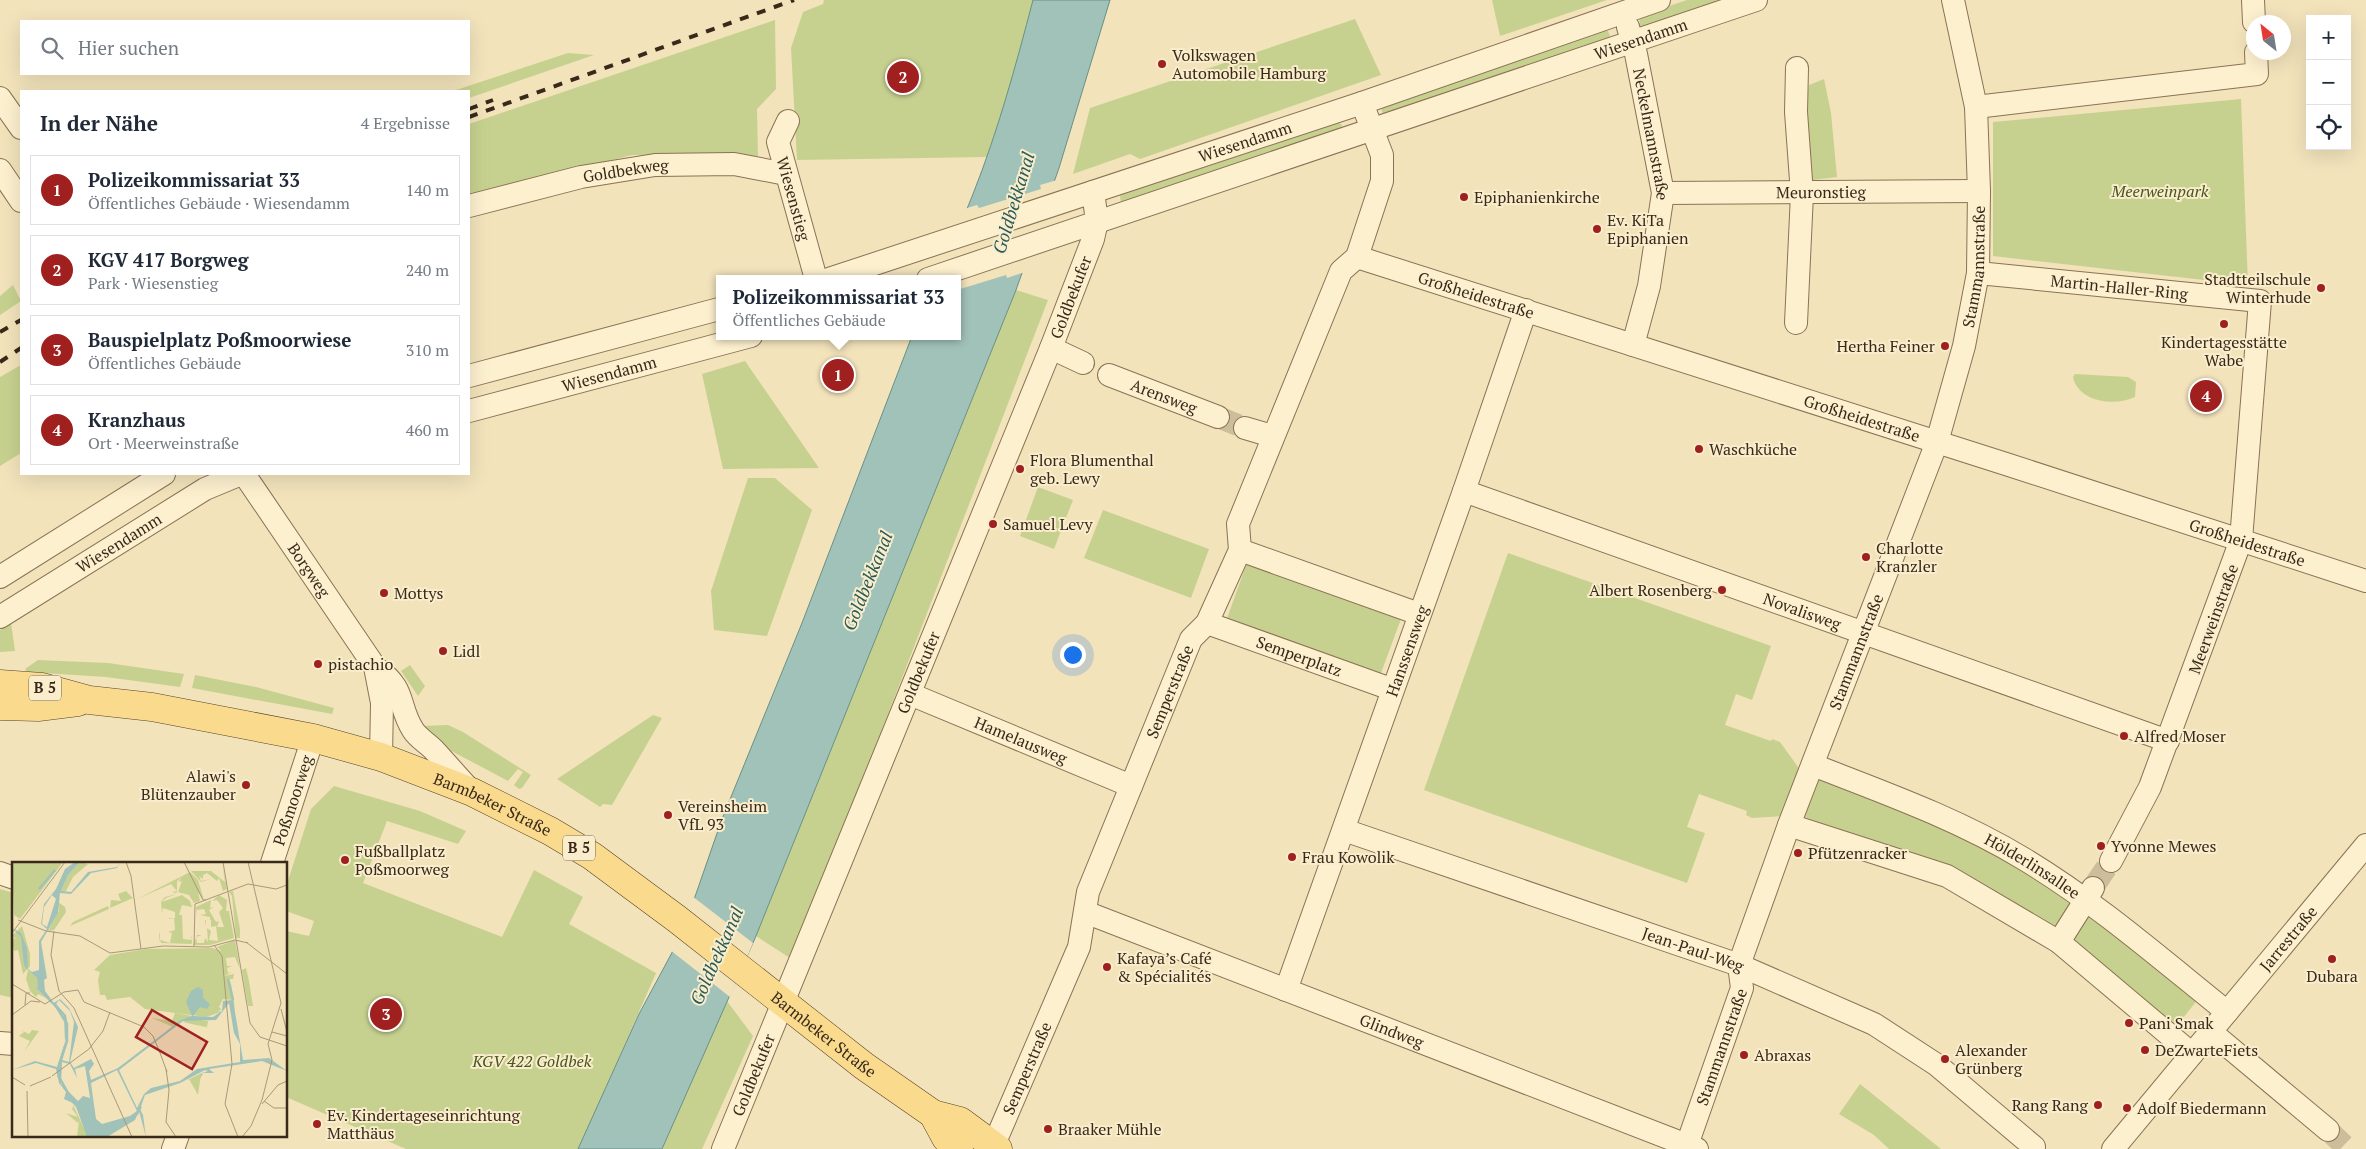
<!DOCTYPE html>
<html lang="de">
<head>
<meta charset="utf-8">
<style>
	:root { --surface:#fff; --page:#f6f6f7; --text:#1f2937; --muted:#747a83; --line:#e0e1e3; --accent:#9f201e }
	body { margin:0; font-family:"PT Serif",serif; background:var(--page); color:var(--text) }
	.controls { position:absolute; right:15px; top:15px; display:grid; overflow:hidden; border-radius:0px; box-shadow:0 5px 20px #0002 }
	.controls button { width:45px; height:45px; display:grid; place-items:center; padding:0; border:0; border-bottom:1px solid var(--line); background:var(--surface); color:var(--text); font:25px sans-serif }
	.compass { position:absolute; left:2246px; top:15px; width:45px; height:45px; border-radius:50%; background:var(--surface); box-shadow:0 5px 20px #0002; rotate:330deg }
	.you { position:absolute; left:1072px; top:654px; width:18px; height:18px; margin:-12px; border:4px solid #fff; border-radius:50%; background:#1a73e8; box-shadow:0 0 0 8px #1a73e833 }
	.badge { display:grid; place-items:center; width:32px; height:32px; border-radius:50%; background:var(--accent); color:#fff; font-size:16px; font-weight:700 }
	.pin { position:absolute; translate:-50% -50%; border:2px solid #fff; box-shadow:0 1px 5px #0006 }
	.popup { position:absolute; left:716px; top:275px; width:245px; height:65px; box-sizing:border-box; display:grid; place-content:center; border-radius:0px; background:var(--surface); filter:drop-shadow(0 1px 4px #0005); font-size:16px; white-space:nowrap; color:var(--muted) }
	.popup b { font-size:19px; color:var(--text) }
	.popup::after { content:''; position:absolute; left:50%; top:100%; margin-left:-10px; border:10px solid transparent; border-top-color:var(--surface) }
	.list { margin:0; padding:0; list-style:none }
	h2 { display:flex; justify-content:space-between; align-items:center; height:65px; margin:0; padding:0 20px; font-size:21px }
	h2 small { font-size:16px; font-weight:400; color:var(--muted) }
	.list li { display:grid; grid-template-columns:32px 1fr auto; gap:15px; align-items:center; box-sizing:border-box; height:70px; margin:0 10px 10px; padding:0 10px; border:1px solid var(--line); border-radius:0px }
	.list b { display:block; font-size:19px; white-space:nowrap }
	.list p { margin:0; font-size:16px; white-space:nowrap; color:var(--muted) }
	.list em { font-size:16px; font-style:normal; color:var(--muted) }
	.icon { flex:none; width:28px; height:28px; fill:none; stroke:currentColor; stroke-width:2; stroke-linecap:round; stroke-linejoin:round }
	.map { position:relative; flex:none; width:2366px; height:1149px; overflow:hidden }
	.search { position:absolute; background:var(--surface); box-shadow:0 5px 20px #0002; left:20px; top:20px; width:450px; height:55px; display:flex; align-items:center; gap:12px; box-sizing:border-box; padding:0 18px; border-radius:0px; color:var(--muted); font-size:19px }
	.panel { position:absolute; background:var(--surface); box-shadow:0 5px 20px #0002; left:20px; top:90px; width:450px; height:385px; border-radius:0px }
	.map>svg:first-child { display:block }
	.green { fill:#c7d18f }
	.water { fill:#a0c2b9; stroke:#679087 }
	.pier { fill:#f2e3bb }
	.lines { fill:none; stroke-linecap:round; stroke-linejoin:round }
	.minor-tunnel { stroke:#cdbe9b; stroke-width:22; stroke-dasharray:22 11; stroke-linecap:butt }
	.minor-casing { stroke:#8b7254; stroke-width:24 }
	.major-casing { stroke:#584029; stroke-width:29 }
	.minor { stroke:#fcf0cf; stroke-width:22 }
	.major { stroke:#fadb8e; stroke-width:28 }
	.rail { stroke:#38291a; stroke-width:4; stroke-dasharray:9 9; stroke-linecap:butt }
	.poi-dot { fill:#9f201e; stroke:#f9edcc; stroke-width:2 }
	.labels { text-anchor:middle; stroke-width:4; stroke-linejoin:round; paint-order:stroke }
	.shield { fill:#f9edcc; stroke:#72644f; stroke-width:1 }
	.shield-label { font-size:15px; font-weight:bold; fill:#38291a }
	.street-label { font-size:16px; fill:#38291a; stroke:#f9edcc }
	.poi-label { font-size:16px; fill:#38291a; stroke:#f9edcc; text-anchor:start }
	.park-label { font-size:16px; font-style:italic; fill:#47571f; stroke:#f9edcc }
	.water-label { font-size:18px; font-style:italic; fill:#285a58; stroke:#f9edcc }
	.inset-river { fill:none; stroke:#a0c2b9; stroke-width:2.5 }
	.inset-road { fill:none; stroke:#a8997b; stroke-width:1 }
	.view { fill:#9f201e; fill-opacity:0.15; stroke:#9f201e; stroke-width:2.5 }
	.inset-edge { fill:none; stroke:#38291a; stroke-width:2.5 }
</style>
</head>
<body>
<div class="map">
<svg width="2366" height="1149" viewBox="0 0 2366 1149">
	<rect width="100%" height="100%" fill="#f2e3bb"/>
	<path class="green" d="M824,0H1033L1015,71L987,157L797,160L791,48L803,12L823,4Z
		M1492,0H1607L1500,36Z
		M1687,0H1733L1647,30L1639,27L1640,16Z
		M1355,19L1381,75L1140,159L1130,154L1073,174L1090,108Z
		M775,20L776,89L757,109L758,156L632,155L469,197V124Z
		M1601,29L1608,31L1610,36L1608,40L1383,114L1381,108Z
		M568,53L594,55L469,98V91H453Z
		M1824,79L1831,113L1837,177L1813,180L1809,174L1803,119L1809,85Z
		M2241,99L2248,285L1993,256V122Z
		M1338,122L1342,125L1340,131L1121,203L1120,196L1123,192Z
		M13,285L21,301L0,315V296Z
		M1016,290L1048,300L793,960L756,936Z
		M745,361L819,468L723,469L702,374Z
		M21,365V453L0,466V377Z
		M2075,374L2128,377L2136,382L2135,397C2115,407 2078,402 2073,377Z
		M748,478H775L812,510L767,636L714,630L711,591Z
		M1038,487L1073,500L1054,549L1020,536Z
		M1103,510L1209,549L1191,598L1084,558Z
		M1508,553L1771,646L1752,700L1736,694L1725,725L1771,741L1772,739L1780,742L1811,785L1823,778L1963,832L2084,907L2199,998L2175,1028L1943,867L1799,815L1752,818L1746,815L1747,811L1699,794L1687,827L1705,833L1687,883L1424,790Z
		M1248,560L1402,616L1380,676L1226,621Z
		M11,623L15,651L0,652V630Z
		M38,660L108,663L184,674L180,687L106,677L27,672L25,669Z
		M410,665L425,686L418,696L401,671Z
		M195,675L256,687L334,708L332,714L192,688Z
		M653,715L662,718L612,805L603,804L600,807L557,779Z
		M448,725L463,732L531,775L522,788L519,789L514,785L523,772L518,769L508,781L444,747L421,726Z
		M334,786L420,811L466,831L458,844L387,821L363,883L502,937L534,870L583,897L569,924L656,973L579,1149H406L286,1097V931L309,936L314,921L286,911V887L311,809Z
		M0,889L14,893V998L0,995Z
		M727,1001L753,1036L702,1149H662Z
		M1860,1084L1941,1149H1889L1874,1135L1839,1114Z"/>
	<path class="water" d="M1033,0H1110L1059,168L1016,290L756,936L662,1149H578L639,1014L682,934L722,819L802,623L912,336H957V279H936C948,251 962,223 973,194C998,131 1016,65 1033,0Z"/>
	<path class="pier" d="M1057,180L1025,272L1007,278L1006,275L957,290V279H933L964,209L977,205L979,208L1041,189L1040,185Z
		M692,896L753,943L730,997L670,950L680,933Z"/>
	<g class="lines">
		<path class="minor-tunnel" d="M1218,417L1245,428
			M2094,886L2111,861
			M2328,1130L2348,1149"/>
		<defs>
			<g id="minor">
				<path d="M2253,0L2254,22"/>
				<path id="s1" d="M1628,27L1636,54L1663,193L1649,286L1633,345"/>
				<path d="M0,98L21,128"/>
				<path d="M1976,107L2257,74L2256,52"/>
				<path id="s2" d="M788,121L778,142L816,279"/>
				<path d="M0,170L21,201"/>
				<path id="s3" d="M1663,193L1979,191"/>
				<path id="s4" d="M469,206L581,177L655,165L734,164L786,174"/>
				<path id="s5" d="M1357,257L2009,465L2366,581"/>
				<path id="s6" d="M1978,273L2260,301L2241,540L2150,787L2111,861"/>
				<path id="s7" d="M829,279L1362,103L1659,0"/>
				<path id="s8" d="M928,279L1756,0"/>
				<path d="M1796,323L1802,194L1796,112L1797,68"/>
				<path d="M1051,348L1083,363"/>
				<path id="s9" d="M1109,375L1218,417"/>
				<path d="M469,376L719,309"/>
				<path id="s10" d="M469,411L751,336"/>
				<path d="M1245,428L1272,436"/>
				<path id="s11" d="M244,474L375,667L382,703L381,757"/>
				<path id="s12" d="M1464,491L2168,741"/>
				<path d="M1240,550L1419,614"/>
				<path d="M0,577L164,474"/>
				<path id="s13" d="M0,617L205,489L241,474"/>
				<path id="s14" d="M1207,623L1391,689"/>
				<path d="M376,668C407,689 397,705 413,730C418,738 426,742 433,749C446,763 459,778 472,792"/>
				<path id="s15" d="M910,694L1131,786"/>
				<path id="s16" d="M1813,765C1885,793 1958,819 2024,859C2097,903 2161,959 2227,1012"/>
				<path d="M1789,825L1947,876L2059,942L2192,1054"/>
				<path id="s17" d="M1344,830L1739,965L1874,1024L1937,1065L2034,1147"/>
				<path id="s18" d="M272,863L313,738"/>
				<path d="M0,873L14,878"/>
				<path id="s19" d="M1085,912L1697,1149"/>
				<path d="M2059,942L2093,888"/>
				<path id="s20" d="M1286,990L1464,491L1526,310"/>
				<path d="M2211,1032L2328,1130"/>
				<path d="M0,1043L14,1044"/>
				<path id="s21" d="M1687,1145L1742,988L1739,965L1789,825L1937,442L1964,346L1978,273L1979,191L1976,107L1953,0"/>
				<path d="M173,1149L178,1135"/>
				<path id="s22" d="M723,1149L1051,348L1093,239L1097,221L1093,192"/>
				<path id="s23" d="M992,1149L1079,947L1088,892L1191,639L1207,623L1240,550L1238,524L1341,271L1357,257L1382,181V155L1362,103"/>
				<path id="s24" d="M2113,1149L2366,845"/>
			</g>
			<g id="major">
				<path id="s25" d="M0,684L42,687L89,700L152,707L313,738L381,757L472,792L550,831L592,856L677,919L864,1066L933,1114L960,1121L998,1149"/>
				<path d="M0,706L38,707L78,702"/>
				<path d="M933,1114L946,1138L959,1149"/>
			</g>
		</defs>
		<use href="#minor" class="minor-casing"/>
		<use href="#major" class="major-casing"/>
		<use href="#minor" class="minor"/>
		<use href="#major" class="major"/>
		<path class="rail" d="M469,109L493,100
			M469,117L794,0
			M0,332L21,320
			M0,362L21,348"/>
	</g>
	<g class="poi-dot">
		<circle cx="1162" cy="64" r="5"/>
		<circle cx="1464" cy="197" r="5"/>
		<circle cx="1597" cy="229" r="5"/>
		<circle cx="2321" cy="288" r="5"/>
		<circle cx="2224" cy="324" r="5"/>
		<circle cx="1945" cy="346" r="5"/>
		<circle cx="1699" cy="449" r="5"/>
		<circle cx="1020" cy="469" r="5"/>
		<circle cx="993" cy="524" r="5"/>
		<circle cx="1866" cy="557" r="5"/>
		<circle cx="1722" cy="590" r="5"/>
		<circle cx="384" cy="593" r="5"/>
		<circle cx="443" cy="651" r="5"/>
		<circle cx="318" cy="664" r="5"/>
		<circle cx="2124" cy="736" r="5"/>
		<circle cx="246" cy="785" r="5"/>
		<circle cx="668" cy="815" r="5"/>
		<circle cx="2101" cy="846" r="5"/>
		<circle cx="1798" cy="853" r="5"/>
		<circle cx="1292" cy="857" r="5"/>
		<circle cx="345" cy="860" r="5"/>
		<circle cx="2332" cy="959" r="5"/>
		<circle cx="1107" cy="967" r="5"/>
		<circle cx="2129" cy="1023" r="5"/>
		<circle cx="2145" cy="1050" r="5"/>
		<circle cx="1744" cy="1055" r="5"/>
		<circle cx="1945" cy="1059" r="5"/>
		<circle cx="2098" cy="1105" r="5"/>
		<circle cx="2127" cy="1108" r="5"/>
		<circle cx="317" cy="1124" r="5"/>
		<circle cx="1048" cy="1129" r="5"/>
	</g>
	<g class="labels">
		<g class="shield">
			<rect x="29" y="675.5" width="32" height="25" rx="4"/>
			<rect x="563" y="835.5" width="32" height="25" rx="4"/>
		</g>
		<g class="shield-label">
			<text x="45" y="693">B 5</text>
			<text x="579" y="853">B 5</text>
		</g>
		<g class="street-label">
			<text dy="6" stroke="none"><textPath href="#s8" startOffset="752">Wiesendamm</textPath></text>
			<text dy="6" stroke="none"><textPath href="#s1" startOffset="110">Neckelmannstraße</textPath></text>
			<text dy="6" stroke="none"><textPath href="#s7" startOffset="438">Wiesendamm</textPath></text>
			<text dy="6" stroke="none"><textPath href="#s4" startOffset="161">Goldbekweg</textPath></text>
			<text dy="6" stroke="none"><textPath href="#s3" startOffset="158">Meuronstieg</textPath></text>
			<text dy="6" stroke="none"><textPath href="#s2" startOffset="82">Wiesenstieg</textPath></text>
			<text dy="6" stroke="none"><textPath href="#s21" startOffset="929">Stammannstraße</textPath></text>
			<text dy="6" stroke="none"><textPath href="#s6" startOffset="142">Martin-Haller-Ring</textPath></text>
			<text dy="6" stroke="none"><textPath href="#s5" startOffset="125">Großheidestraße</textPath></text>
			<text dy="6" stroke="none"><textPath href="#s22" startOffset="920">Goldbekufer</textPath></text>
			<text dy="6" stroke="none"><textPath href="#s10" startOffset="145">Wiesendamm</textPath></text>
			<text dy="6" stroke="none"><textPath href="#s9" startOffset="59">Arensweg</textPath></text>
			<text dy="6" stroke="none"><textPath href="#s5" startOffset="530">Großheidestraße</textPath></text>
			<text dy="6" stroke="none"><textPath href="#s13" startOffset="140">Wiesendamm</textPath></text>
			<text dy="6" stroke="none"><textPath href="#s5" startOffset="935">Großheidestraße</textPath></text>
			<text dy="6" stroke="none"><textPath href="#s11" startOffset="116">Borgweg</textPath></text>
			<text dy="6" stroke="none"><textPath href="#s12" startOffset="359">Novalisweg</textPath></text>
			<text transform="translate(2213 619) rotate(-70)" y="6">Meerweinstraße</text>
			<text dy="6" stroke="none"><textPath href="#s20" startOffset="360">Hanssensweg</textPath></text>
			<text dy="6" stroke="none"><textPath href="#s21" startOffset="524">Stammannstraße</textPath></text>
			<text dy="6" stroke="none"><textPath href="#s14" startOffset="98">Semperplatz</textPath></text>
			<text dy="6" stroke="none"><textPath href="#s22" startOffset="515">Goldbekufer</textPath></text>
			<text dy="6" stroke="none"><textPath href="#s23" startOffset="492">Semperstraße</textPath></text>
			<text dy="6" stroke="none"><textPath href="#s15" startOffset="120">Hamelausweg</textPath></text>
			<text dy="6" stroke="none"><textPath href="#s18" startOffset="66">Poßmoorweg</textPath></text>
			<text dy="6" stroke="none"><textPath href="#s25" startOffset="510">Barmbeker Straße</textPath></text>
			<text dy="6" stroke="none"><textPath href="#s16" startOffset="242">Hölderlinsallee</textPath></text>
			<text dy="6" stroke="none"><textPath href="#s24" startOffset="274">Jarrestraße</textPath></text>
			<text dy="6" stroke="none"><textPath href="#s17" startOffset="369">Jean-Paul-Weg</textPath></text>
			<text dy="6" stroke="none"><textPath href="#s19" startOffset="329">Glindweg</textPath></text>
			<text dy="6" stroke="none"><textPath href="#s25" startOffset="915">Barmbeker Straße</textPath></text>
			<text dy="6" stroke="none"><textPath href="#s21" startOffset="104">Stammannstraße</textPath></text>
			<text dy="6" stroke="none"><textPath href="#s23" startOffset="88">Semperstraße</textPath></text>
			<text dy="6" stroke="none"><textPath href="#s22" startOffset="80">Goldbekufer</textPath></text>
		</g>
		<g class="poi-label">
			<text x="1172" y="61">Volkswagen<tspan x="1172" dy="18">Automobile Hamburg</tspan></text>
			<text x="1474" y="203">Epiphanienkirche</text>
			<text x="1607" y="226">Ev. KiTa<tspan x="1607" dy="18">Epiphanien</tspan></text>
			<text x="2311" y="285" text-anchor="end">Stadtteilschule<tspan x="2311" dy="18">Winterhude</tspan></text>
			<text x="2224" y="348" text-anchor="middle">Kindertagesstätte<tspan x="2224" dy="18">Wabe</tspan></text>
			<text x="1935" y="352" text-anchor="end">Hertha Feiner</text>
			<text x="1709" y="455">Waschküche</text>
			<text x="1030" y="466">Flora Blumenthal<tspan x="1030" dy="18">geb. Lewy</tspan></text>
			<text x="1003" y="530">Samuel Levy</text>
			<text x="1876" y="554">Charlotte<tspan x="1876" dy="18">Kranzler</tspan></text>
			<text x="1712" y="596" text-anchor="end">Albert Rosenberg</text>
			<text x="394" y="599">Mottys</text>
			<text x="453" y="657">Lidl</text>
			<text x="328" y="670">pistachio</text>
			<text x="2134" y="742">Alfred Moser</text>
			<text x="236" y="782" text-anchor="end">Alawi's<tspan x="236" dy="18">Blütenzauber</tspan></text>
			<text x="678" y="812">Vereinsheim<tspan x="678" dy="18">VfL 93</tspan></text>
			<text x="2111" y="852">Yvonne Mewes</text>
			<text x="355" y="857">Fußballplatz<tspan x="355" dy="18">Poßmoorweg</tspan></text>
			<text x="1808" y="859">Pfützenracker</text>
			<text x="1302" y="863">Frau Kowolik</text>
			<text x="1117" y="964">Kafaya’s Café<tspan x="1117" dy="18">&amp; Spécialités</tspan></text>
			<text x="2332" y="982" text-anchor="middle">Dubara</text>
			<text x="2139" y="1029">Pani Smak</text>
			<text x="1955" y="1056">Alexander<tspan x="1955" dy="18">Grünberg</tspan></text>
			<text x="2155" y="1056">DeZwarteFiets</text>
			<text x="1754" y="1061">Abraxas</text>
			<text x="2088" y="1111" text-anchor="end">Rang Rang</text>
			<text x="2137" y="1114">Adolf Biedermann</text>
			<text x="327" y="1121">Ev. Kindertageseinrichtung<tspan x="327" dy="18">Matthäus</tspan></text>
			<text x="1058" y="1135">Braaker Mühle</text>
		</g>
		<g class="park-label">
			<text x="2160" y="197">Meerweinpark</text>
			<text x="532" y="1067">KGV 422 Goldbek</text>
		</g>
		<g class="water-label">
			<text transform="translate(1014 203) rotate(-73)" y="6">Goldbekkanal</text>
			<text transform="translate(868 581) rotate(-68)" y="6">Goldbekkanal</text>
			<text transform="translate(717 956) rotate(-66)" y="6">Goldbekkanal</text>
		</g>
	</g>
	<g transform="translate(12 862)">
		<rect width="275" height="275" fill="#f2e3bb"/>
		<path d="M0,0H51L8,57L2,53ZM68,0L76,2L61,15L53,31L49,29L56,13ZM210,0L215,27L211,29L207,16L205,19L195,11L191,13V17L187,14L189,19L199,17L189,20L179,9H199L213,20ZM178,10L186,18L192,38L186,30L188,39L182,41L177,33L166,30L170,19L166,20L170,15L165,19V30L164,31L160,30L165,29L159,22L125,37ZM114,29L121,36L98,46L99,38L109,39L106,32ZM221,29L228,67V76H224L220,34L217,30ZM165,32L154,36L150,40L170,33L178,39L180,45L170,43L167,53H170L171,77L180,78L179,73L180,75V81L179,82L149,81V79L148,80L147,74L148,69V78L158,81L160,71L156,70L163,68L162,56L157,57V68V56H163V50L151,46L150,51L149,40L153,35ZM207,33L215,38L214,49H217L222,76L198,83H181L185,73H190L184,75L185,81H192L193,76L196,80L195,66L199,69L197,78L206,79L204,64L199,65V58H194V64L193,58H198V55L188,53L194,52L192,47L185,48V53L184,45L199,38L198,46L202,45L197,48L204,60L207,59L205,65H212L207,50L211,46L205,38L200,39ZM46,40L53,45L54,50L42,68L36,69L47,49ZM96,44L97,47L58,64L61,60ZM10,64L18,92V104L11,112L6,88L2,89L0,80V76L5,77L0,74ZM223,78L228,107L223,95L214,96L215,104H220L215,106L216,111L220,110L212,114L222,112L221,117H217L219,122L222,139L223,154L220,138L211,137L207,145L210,148H206L209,150L194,155L133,147L118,135L95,138L93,133H88L86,118L88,110L82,108L98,93L134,87L201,86L210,89L205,85ZM234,106L237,119L241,144H236L230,108ZM16,108L25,116L27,127L23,125L34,136L26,132L24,135L18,129L14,117ZM163,151L180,154L161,165L140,156L160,159ZM178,157L196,159L195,165L184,162L197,166L171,160ZM9,168L17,172L20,168L27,169L12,190L18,179L7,174L12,170ZM196,208L189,212L186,233L177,217L167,222ZM63,241L62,245L76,275H65L67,258L66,261L54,251L66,255L60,247Z" fill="#c7d18f"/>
		<path d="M63,0H68L56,13L49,29L59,30L76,10L105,5L109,0L105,6L79,11L59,32L48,31L46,51L29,80L35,116L32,118L33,129L42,141L48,137L57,146L66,165L58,200L62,206L79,197L82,202L77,209L79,218L106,206L169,158L180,154L174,140L179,129L186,125L191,128V136L198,142L195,147L188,145L181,154L201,155L210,149L211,139L221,138L231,198L257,196L275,209L250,199L197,207L202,211H191L188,217L189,212L191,211L196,209L193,208L168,221L133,233L128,247L131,253L134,275L127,249L123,258L95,275H75L63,242L52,237L54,230L47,221L44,207L24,201L0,208L23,199L45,205L53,180L52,154L23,125L26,126L25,116L15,107L12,103L9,75L0,66L9,71L15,86L16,107L20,110L27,108V79L35,67L29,62L32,42L44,27L53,7ZM40,33L44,37L35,65L30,62L32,45ZM47,138L58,149L62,160L57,200L50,198L56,164L54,153L44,142ZM217,141L222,171L228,182V200L185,207L168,219L139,226L132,232L125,246L107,208L171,159L204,158ZM50,200L58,202L65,216L63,207L73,204L78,236L71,234L66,239L49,222ZM105,208L125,249L118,254L90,262L84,257L79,221Z" fill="#a0c2b9" fill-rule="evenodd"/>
		<path class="inset-river" d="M27,27L43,8M216,117L221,138M42,141L55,162V179L46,207M46,213L61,240L86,265L94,266L110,259M114,258L125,252L127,246H128L125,252L114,258M89,275L111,260"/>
		<path class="inset-road" d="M114,0L119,14L129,87M172,0L191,38H194M211,0L238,161L248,175L275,184M6,58L34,69L68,74L98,91L151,84L197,85L223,78L236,81M42,69L39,93L47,129L62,146L120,275M0,71L53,0M234,80L275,112M202,83L210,94L220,202L213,242L226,275M182,85L183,42L236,22L264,27L275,23M0,122L33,142L52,130L66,128L72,140L132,165L141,174L148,191M13,143L14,131H18M269,147L275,170M0,153L19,139L28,140M260,170L275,174M147,188L155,210M154,207L157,228L154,260L164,275M40,214L77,187L91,169L98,150M0,215L13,223M18,224L39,215M15,229L16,275M252,239L262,246H275M250,242L266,223L275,219M230,275L239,264L250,238L260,198L256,182L269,141L236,0"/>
		<path class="view" d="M140,148L195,180L180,207L124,175Z"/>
		<rect width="275" height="275" class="inset-edge"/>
	</g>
</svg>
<div class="controls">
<button>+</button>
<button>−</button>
<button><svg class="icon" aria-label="locate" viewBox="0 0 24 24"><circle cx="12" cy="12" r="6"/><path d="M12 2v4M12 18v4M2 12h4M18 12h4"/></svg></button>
</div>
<svg class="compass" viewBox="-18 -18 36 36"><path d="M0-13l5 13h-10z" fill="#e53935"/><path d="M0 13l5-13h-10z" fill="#747a83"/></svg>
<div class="you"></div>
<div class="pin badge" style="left:838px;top:375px">1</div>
<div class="popup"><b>Polizeikommissariat 33</b>Öffentliches Gebäude</div>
<div class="pin badge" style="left:903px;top:77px">2</div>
<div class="pin badge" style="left:386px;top:1014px">3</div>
<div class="pin badge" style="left:2206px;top:396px">4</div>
<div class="search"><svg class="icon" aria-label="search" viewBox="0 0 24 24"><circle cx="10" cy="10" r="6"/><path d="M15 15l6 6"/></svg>Hier suchen</div>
<section class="panel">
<h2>In der Nähe<small>4 Ergebnisse</small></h2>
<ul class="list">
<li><span class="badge">1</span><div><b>Polizeikommissariat 33</b><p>Öffentliches Gebäude · Wiesendamm</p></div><em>140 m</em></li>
<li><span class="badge">2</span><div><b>KGV 417 Borgweg</b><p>Park · Wiesenstieg</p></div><em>240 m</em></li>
<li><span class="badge">3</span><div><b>Bauspielplatz Poßmoorwiese</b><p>Öffentliches Gebäude</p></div><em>310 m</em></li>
<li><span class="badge">4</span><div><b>Kranzhaus</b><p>Ort · Meerweinstraße</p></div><em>460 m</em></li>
</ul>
</section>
</div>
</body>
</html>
